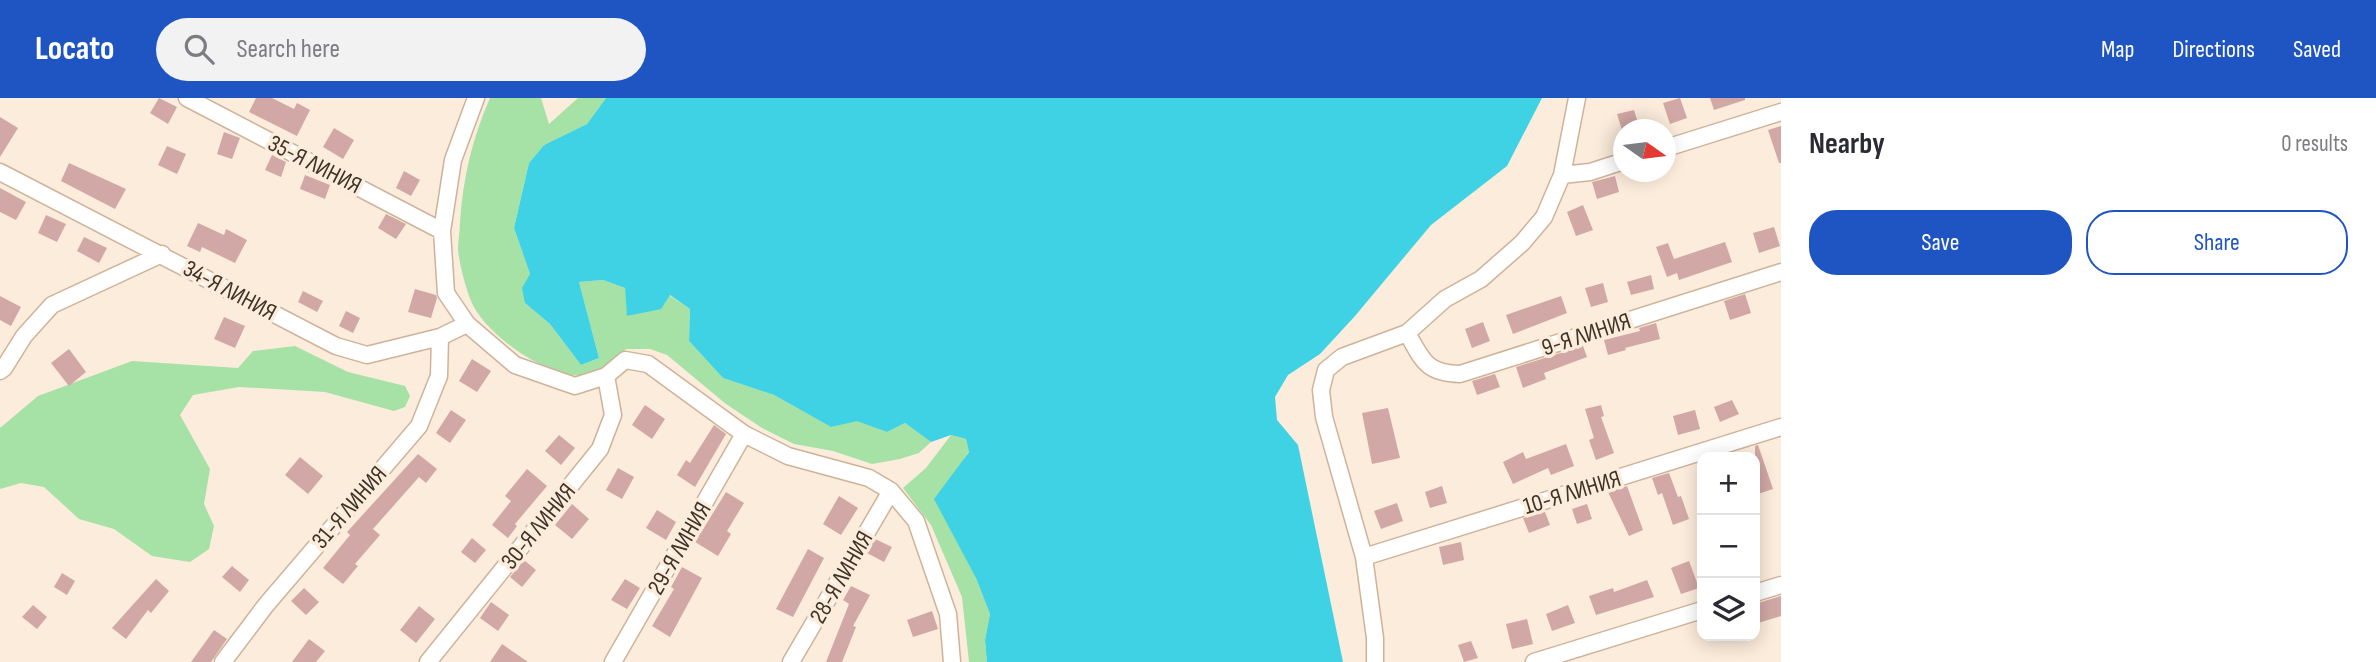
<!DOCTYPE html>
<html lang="en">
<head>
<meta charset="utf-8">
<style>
	:root { --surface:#fff; --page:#f2f2f3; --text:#2b2b33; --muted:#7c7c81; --line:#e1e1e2; --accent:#1f55c2 }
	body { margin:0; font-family:"Sofia Sans Condensed",sans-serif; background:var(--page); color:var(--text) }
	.controls { position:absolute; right:21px; bottom:21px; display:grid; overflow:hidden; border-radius:14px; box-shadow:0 4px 18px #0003 }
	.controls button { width:63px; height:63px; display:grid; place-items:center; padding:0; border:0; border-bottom:2px solid var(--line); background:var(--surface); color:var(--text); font:35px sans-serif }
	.compass { position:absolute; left:1613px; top:21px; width:63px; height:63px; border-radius:50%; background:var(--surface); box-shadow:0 4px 18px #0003; rotate:104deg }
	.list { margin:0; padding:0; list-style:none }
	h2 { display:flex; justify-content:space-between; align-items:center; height:91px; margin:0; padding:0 28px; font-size:30px }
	h2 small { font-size:23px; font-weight:400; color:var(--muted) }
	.actions { display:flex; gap:14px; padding:21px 28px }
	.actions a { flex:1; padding:16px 0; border:2px solid var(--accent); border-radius:28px; text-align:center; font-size:24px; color:var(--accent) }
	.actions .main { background:var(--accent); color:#fff }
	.icon { flex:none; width:38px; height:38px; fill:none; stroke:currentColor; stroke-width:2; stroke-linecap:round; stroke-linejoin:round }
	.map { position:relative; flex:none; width:1781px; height:564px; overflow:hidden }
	header { display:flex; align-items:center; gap:42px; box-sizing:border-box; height:98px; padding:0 35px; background:var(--accent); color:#fff }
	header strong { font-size:33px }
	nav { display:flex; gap:38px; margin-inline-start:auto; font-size:24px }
	.search { width:490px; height:63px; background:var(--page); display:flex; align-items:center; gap:18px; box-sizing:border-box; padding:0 24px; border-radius:38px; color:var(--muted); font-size:26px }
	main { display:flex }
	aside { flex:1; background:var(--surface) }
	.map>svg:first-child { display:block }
	.green { fill:#a6e1a6 }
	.water { fill:#3fd2e4 }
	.building { fill:#d1a8a6 }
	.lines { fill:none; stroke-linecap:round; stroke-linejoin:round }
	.minor-casing { stroke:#ceb399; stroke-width:19 }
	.minor { stroke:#fff; stroke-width:16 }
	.labels { text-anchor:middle; stroke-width:7; stroke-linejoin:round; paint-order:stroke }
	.street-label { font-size:24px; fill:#3e3328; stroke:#fcecdb }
</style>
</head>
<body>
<header>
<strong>Locato</strong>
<div class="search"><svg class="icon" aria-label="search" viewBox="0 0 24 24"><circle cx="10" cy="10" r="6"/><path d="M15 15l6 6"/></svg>Search here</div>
<nav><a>Map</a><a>Directions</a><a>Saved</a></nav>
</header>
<main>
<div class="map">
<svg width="1781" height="564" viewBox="0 0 1781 564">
	<rect width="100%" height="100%" fill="#fcecdb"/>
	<path class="green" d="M490,0H541L549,26L578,0H606L587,26L544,47L529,65L514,130L530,176L525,205L550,226L581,267L599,260L579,184L603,182L625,190L628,218L669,197L690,211L689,243L723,280L774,297L831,329L857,322L887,334L905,325L931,344L919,355L900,361L872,366L833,353L794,346L762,330L726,306L667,257L650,251H626C617,261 607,274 593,277C554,285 486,239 471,203C466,191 459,165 458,151C458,143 460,133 460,124C463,80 472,41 490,0Z
		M295,248L348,274L405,288L410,298L405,309L394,313L325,294L239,289L193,297L180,317L210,371L204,406L214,428L209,451L190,464L152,458L114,431L79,421L44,389L21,385L0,391V330L38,298L132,263L238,270L253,253Z
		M951,337L966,341L969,353L962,364L976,480L990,516L985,542L987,564H969L962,499L931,427L903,390L926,370Z"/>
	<path class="water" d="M606,0H1542L1507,68L1431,127L1355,218L1320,256L1288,277L1275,299L1277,322L1298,347L1343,564H987L985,542L990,516L976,480L934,401L969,354L966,341L951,337L931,344L905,325L887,334L857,323L831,329L774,297L723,280L689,243L690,211L670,197L661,211L627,218L625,190L603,182L579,184L599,260L581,267L550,226L525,205L522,190L530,176L514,130L529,65L544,47L587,26Z"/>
	<path class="building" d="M159,0L177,9L168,26L150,15Z
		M256,0H272L294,11L297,5L310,12L297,38L249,14Z
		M1680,0L1687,20L1670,26L1663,5Z
		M1710,0H1745V2L1714,12Z
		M1634,12L1640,32H1622L1617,16Z
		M0,19L18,30L0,59Z
		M1781,28V65H1779L1768,32Z
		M334,30L354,42L343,61L323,49Z
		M224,34L240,40L232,61L217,56Z
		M167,48L186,56L177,76L158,67Z
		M272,57L286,64L281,79L265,72Z
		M69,65L126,91L115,111L61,83Z
		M404,73L420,82L411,98L396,90Z
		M305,77L330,87L325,101L300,91Z
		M1615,78L1619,94L1597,101L1592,84Z
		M0,90L26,104L16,122L0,114Z
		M1583,107L1593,132L1576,138L1567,114Z
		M386,116L406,126L396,141L378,130Z
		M46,117L66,126L57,144L38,135Z
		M198,125L224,137L226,131L247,142L235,165L202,149L200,154L187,148Z
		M1774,129L1780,148L1759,155L1753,135Z
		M84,139L107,150L99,165L77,153Z
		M1725,144L1732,164L1679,182L1677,175L1667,179L1656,149L1668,145L1674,161Z
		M1651,177L1654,191L1631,197L1627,184Z
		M1603,185L1608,204L1591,209L1585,190Z
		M415,191L436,197L437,200L431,220L408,214Z
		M303,193L323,203L317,214L298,204Z
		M1745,196L1751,215L1730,222L1724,203Z
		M0,198L21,209L11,228L0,222Z
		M1561,198L1567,215L1513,236L1506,217Z
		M346,213L360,220L353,235L339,228Z
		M224,219L245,228L235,250L214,241Z
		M1483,224L1490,243L1472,250L1465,231Z
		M1656,225L1660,241L1625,250L1626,252L1608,257L1604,242L1640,233L1639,230Z
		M1583,248L1587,259L1544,275L1546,281L1523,290L1516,269Z
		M69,251L86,274L69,288L51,265Z
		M472,261L491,273L477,294L459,283Z
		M1495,276L1500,289L1477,297L1472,283Z
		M1732,302L1739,316L1720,324L1714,309Z
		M645,307L665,321L652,341L632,327Z
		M1601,307L1604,318L1601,319L1614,355L1596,362L1589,342L1594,340L1585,311Z
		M1388,310L1400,360L1372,366L1362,315Z
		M451,312L466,322L450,345L436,335Z
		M1695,312L1700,331L1678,337L1673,318Z
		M714,327L726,336L695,389L677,377L686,362L690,365Z
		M559,337L575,350L561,367L545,353Z
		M1566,346L1574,368L1551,377L1548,370L1513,386L1503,364L1523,354L1526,361Z
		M1758,347L1773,391L1755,397V348Z
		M418,356L437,371L426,385L419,379L373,431L380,437L355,466L358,468L343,486L323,470L350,437L347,434Z
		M300,359L323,378L308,396L285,377Z
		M618,370L634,379L622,401L606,392Z
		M527,371L547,388L515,426L517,428L508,440L492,427L511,403L505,398Z
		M1669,375L1678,399L1681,398L1689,421L1673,427L1662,395L1658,397L1652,380Z
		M1442,388L1447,405L1430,410L1425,394Z
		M1627,388L1643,432L1629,438L1608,394Z
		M726,394L744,405L727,433L731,436L718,458L695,444Z
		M839,398L858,410L841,437L823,426Z
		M1397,405L1403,423L1381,431L1374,413Z
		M572,406L589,421L572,441L555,427Z
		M1587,406L1592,421L1577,426L1572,411Z
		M657,412L676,424L666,442L646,430Z
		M1545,414L1550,427L1529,435L1523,420Z
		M472,440L486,452L475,465L461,454Z
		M875,441L892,449L884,464L867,455Z
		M1461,444L1464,462L1443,467L1439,449Z
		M808,451L824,460L793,519L776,511Z
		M524,462L536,472L522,489L510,479Z
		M1689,463L1699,490L1681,496L1671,470Z
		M232,468L249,482L240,494L222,479Z
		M682,469L702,480L670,539L652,528L674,491L671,489Z
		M62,475L75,483L67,497L54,489Z
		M156,481L169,493L151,515L148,512L126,541L112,530Z
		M625,481L640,490L627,511L611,502Z
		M1647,482L1654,499L1596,517L1589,498L1613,490L1614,494Z
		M851,488L870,497L853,528L856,529L842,564H826L849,506L843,502Z
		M304,490L319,504L306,517L291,503Z
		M1781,498V518L1755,526V506Z
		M491,504L509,517L498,533L480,520Z
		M33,507L47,519L37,531L22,519Z
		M1568,507L1575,525L1552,533L1546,516Z
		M419,508L435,521L416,545L400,532Z
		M932,513L938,531L913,539L907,522Z
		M1527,521L1533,546L1512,551L1506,526Z
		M214,532L227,541L211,564H191Z
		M309,541L325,553L316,564H292Z
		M1471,543L1478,560L1464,564L1458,547Z
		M502,546L528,564H490Z"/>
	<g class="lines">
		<defs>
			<path id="minor" d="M187,0L442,133
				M476,0L453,62L442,133L446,195L467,226L515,267L575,288L606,278L625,262L648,266L744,336L788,358L869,380L891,393L916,423L948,516L952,564
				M1666,50L1781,14
				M0,74L336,248L367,257L440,239L467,226
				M1562,77L1590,74L1624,63
				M1407,235C1423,262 1425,275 1460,276L1781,174
				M0,273L4,270L24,238L52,207L162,156
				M1364,459L1781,329
				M1755,495L1781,487
				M223,564L266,507L419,328L439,278L440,239
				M428,564L600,351L613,317L606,278
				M613,564L744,336
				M791,564L891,393
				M1375,564V540L1364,459L1324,319L1321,292L1326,272L1342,259L1407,235L1445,201L1481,181L1522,145L1544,119L1562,77L1577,0
				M1534,564L1702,512"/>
		</defs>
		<use href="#minor" class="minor-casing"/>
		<use href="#minor" class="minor"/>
	</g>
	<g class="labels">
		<g class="street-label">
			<text transform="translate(315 66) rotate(27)" y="8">35-Я ЛИНИЯ</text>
			<text transform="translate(230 192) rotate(28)" y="8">34-Я ЛИНИЯ</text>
			<text transform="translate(1586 236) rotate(-18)" y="8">9-Я ЛИНИЯ</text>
			<text transform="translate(1572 394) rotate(-17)" y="8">10-Я ЛИНИЯ</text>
			<text transform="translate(349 409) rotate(-49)" y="8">31-Я ЛИНИЯ</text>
			<text transform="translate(538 428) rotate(-51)" y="8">30-Я ЛИНИЯ</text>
			<text transform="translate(679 450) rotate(-60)" y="8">29-Я ЛИНИЯ</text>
			<text transform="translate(841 479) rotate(-60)" y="8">28-Я ЛИНИЯ</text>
		</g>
	</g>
</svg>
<div class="controls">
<button>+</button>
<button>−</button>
<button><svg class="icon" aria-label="layers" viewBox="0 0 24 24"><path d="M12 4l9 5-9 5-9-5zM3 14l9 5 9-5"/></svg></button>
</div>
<svg class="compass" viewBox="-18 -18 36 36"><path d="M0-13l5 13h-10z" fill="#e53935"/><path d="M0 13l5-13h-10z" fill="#7c7c81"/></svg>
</div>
<aside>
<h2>Nearby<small>0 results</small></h2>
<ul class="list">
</ul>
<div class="actions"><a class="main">Save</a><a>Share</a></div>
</aside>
</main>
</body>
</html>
